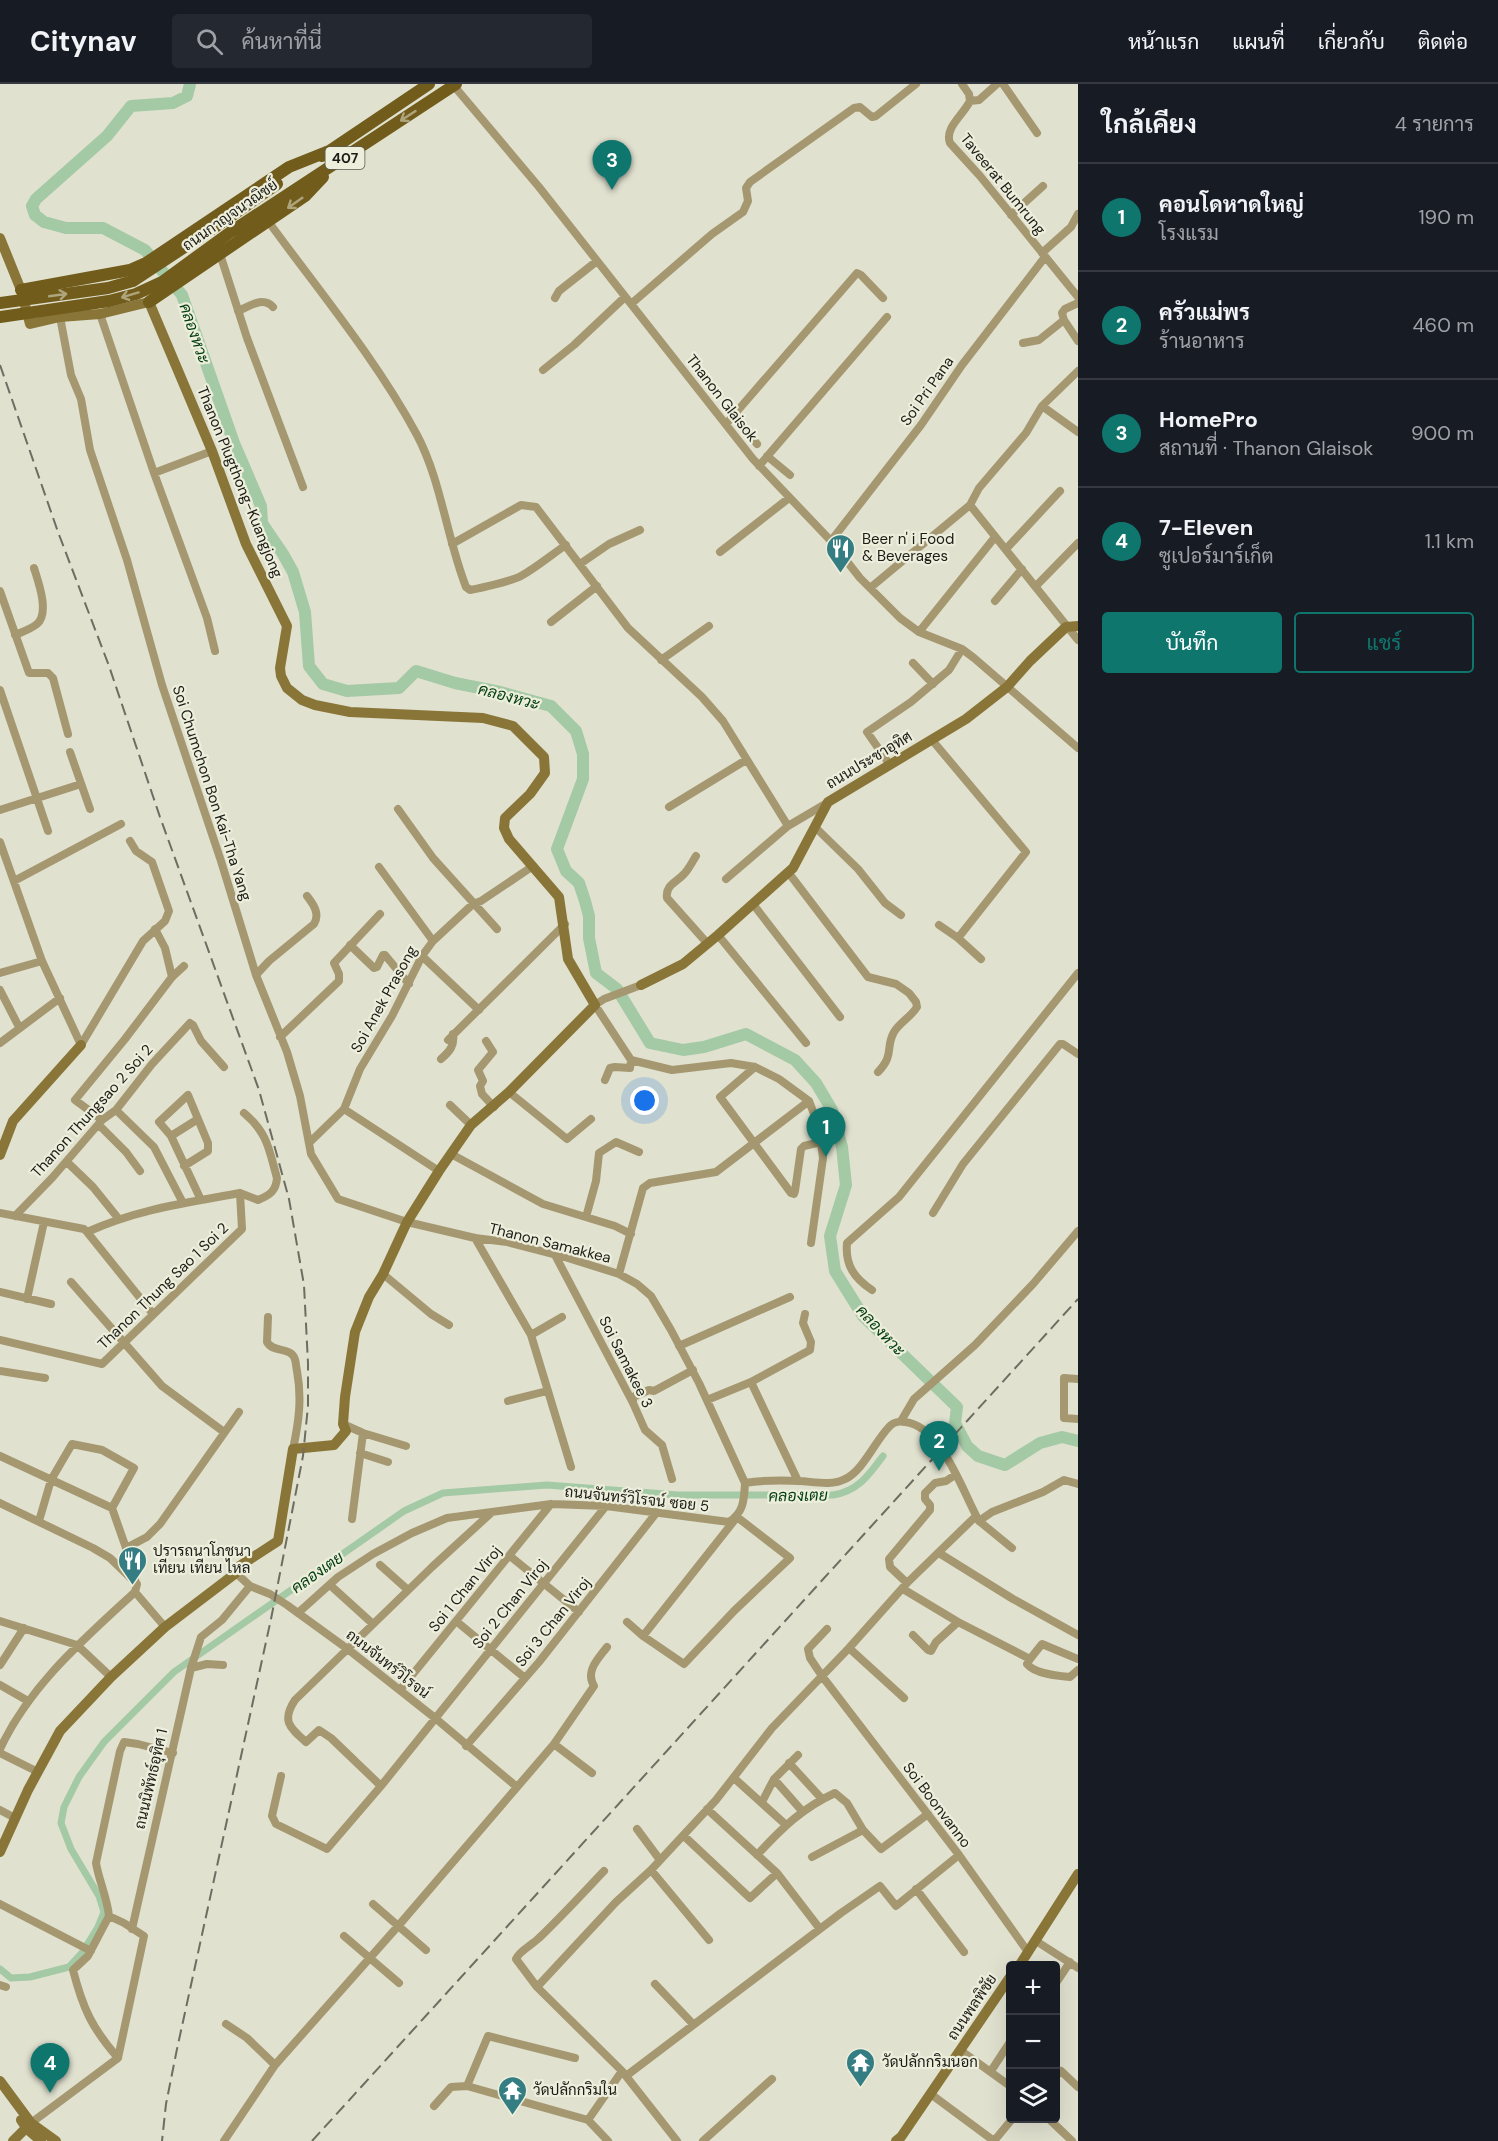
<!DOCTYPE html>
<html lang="th">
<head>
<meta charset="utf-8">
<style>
	:root { --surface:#171b24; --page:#242831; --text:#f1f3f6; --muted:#9ea1a6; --line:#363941; --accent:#0f766e }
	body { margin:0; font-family:"DM Sans",Sarabun,sans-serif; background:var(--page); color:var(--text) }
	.controls { position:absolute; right:18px; bottom:18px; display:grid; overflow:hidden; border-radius:6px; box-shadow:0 6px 24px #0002 }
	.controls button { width:54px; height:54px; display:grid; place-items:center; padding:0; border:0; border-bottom:2px solid var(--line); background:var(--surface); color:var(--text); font:30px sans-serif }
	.you { position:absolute; left:645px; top:1017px; width:21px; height:21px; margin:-15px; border:4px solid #fff; border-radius:50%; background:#1a73e8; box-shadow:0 0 0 9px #1a73e833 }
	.badge { display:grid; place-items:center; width:39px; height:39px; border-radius:50%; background:var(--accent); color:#fff; font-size:20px; font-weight:700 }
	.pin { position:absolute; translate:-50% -50px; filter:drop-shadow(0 2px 3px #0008) }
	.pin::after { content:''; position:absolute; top:32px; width:21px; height:18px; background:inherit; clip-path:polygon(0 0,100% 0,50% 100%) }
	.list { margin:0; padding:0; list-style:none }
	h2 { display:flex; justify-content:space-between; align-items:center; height:78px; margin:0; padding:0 24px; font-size:26px }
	h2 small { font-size:20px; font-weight:400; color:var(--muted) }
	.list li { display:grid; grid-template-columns:39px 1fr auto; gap:18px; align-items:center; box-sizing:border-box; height:108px; padding:0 24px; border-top:2px solid var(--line) }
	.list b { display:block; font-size:22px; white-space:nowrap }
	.list p { margin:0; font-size:20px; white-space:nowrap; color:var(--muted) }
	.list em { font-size:20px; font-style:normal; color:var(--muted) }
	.actions { display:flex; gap:12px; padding:18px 24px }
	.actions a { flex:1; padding:14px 0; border:2px solid var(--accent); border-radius:6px; text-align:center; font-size:21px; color:var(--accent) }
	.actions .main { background:var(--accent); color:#fff }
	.icon { flex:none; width:33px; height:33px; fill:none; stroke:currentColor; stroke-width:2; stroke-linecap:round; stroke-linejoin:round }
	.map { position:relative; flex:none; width:1078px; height:2057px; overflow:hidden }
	header { display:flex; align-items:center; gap:36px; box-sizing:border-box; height:84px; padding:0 30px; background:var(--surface); border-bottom:2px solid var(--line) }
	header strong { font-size:28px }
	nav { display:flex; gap:33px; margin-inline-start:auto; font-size:21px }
	.search { width:420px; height:54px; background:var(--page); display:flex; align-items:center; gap:15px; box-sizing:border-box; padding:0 21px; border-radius:6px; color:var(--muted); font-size:22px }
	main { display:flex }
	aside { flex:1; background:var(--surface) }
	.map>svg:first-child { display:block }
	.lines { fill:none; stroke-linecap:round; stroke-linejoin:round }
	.canal { stroke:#a3c9a5; stroke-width:7 }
	.river { stroke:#a3c9a5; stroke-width:12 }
	.street { stroke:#a59871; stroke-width:8 }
	.secondary { stroke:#897537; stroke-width:10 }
	.primary { stroke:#715c1c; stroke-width:12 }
	.rail { stroke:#6d6d62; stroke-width:2; stroke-dasharray:12 6; stroke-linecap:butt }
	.primary-bridge { stroke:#715c1c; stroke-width:12 }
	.oneway { stroke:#afa57c }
	.labels { text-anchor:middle; stroke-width:4.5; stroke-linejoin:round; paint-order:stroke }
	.shield { fill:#edeedc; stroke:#5b5b51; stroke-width:1.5 }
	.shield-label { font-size:14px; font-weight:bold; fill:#1c1c16 }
	.street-label { font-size:15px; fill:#1c1c16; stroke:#edeedc }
	.poi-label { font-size:15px; fill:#1c1c16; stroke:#edeedc; text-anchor:start }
	.water-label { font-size:16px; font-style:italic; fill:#003e0f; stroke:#edeedc }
</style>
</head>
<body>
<header>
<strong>Citynav</strong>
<div class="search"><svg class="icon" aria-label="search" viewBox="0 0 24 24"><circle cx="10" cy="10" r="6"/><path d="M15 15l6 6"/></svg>ค้นหาที่นี่</div>
<nav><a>หน้าแรก</a><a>แผนที่</a><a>เกี่ยวกับ</a><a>ติดต่อ</a></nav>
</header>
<main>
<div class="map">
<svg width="1078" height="2057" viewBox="0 0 1078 2057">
	<rect width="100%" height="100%" fill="#e0e1cf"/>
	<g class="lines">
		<path class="canal" d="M0,1885L11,1894L30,1893L69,1883L82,1869L98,1843L104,1828L99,1812L71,1765L61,1739L64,1723L79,1693L104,1658L174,1588L404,1427L443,1409L547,1401L678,1411H833C858,1407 869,1391 883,1372"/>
		<path class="river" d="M190,0L187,12L173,19L131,22L107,52L36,115L32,122L35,131L44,138L66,144H103L145,166L182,211L234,359L261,422L262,439L283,470L293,488L305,528L309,582L323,600L347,607L399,604L416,587L455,599L500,608L551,622L576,647L583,670V695L557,765L566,787L579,799L585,817L589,832V854L596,889L617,905L650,959L683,966L704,963L746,950L795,976L816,999L832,1026L842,1063L846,1101L830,1152L835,1187L863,1232L957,1323L955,1339L967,1362L978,1372L1005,1381L1040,1359L1062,1353L1078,1357"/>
		<path class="street" d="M962,0L969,10L970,17C964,30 944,44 950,59L980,92L1078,213
			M1003,0L1037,49
			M454,2L539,103L753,375L831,457L860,494L900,534L919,548L962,565L974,574L1078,664
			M970,17L979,16L997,0
			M1011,131L1043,102
			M268,137C319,207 376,275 417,351C441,396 447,455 466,503L470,506C481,504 512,497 521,492C537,483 551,471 566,461
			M1042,169L1071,143L1078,130
			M220,170L247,254L303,403
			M555,214L559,207L597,177
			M1078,219L1065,225L1062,229L1064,236L1078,257
			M631,220L712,150L743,128L748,117L746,104L750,98L854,24L860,23L872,33L876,32L916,0
			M238,227C250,222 263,212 273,223
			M100,230L154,389L207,534L215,567
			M60,233L71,291L81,315L90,366L127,476L162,601L221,777L256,891L287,968L300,1012L311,1070L338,1115L407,1138L475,1154L507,1158L568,1174L619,1190L637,1200L651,1212L671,1246L699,1299L745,1399
			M1023,259L1039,256L1064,236
			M543,286L574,261L625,213
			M1042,322L1078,348
			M734,331L757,360
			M726,340L857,189L861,191L883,214
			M767,372L790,391
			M759,382L887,233
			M154,389L212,367
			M970,421L1078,556
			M831,457L921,341L962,281L1045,173
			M452,460L521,421L536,423L628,544L702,613L723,637L788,742
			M1006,465L1060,407
			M720,468L789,414
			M580,480L609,460L640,446
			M1036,502L1078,459
			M870,504L970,421L979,404L1026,349L1042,322L1078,287
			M0,507L29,589H48L53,594L68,650
			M995,517L1022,485
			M551,538L597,502
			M919,548L995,453
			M15,551C22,548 31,545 37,540C50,529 38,497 34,484
			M661,576L709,542
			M913,579L933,600
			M0,606L48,747
			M932,656L1026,768L958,854
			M70,668L90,725
			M890,681L867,648L911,618L949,586L962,565
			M669,723L746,676
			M398,725L433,774L497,845
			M0,726L81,700
			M815,743L858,785L885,819L901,831
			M0,758L42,877L81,961
			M696,772C692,778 689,785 684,790C677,798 665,801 667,814L707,859
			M379,783L433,857
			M788,788L868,893L896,900L909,909L916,918L917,923C911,933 900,938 894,948C885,964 895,970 878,988
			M726,795L788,742L827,719
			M14,797L121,740
			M753,820L840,933
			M939,841L958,854L981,875
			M155,845L165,864L172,893
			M718,851L806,959
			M350,861L374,884L377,883L383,871H385L409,900
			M422,872L479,926
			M0,889L42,877
			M256,891L269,877L314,840C320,830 314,821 307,812
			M641,901L604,915L595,921L631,976L672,986L731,979L755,983L779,995L809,1017L819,1043L823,1074L811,1159
			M0,906L19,943
			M280,953L339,897V890L334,879L380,830
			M448,956L565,840
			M486,957L493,968L478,986L483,997L480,1002L482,1010L494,1023
			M0,959L60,914
			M81,961L143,857L165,837L169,827L152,778L136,767L130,757
			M441,975C449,968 455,962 453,950
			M755,983L720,1013L791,1109L794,1110L795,1107L801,1065L804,1062L821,1058
			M605,996L610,984L615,983L630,984L631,976
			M509,1008L567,1055L591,1035
			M450,1021L471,1041
			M344,1025L439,1087
			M116,1026L154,1063L183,1119
			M102,1036L75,1016L125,955L172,893L184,882
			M99,1041L126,1068L140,1087
			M171,1052L198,1035L188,1011L159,1038L171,1052L201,1116
			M309,1059L344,1025L360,985L392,932L422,872L433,857L447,844L473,820L481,817L533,782
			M451,1070L543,1120L615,1142L631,1150
			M67,1078L93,1103L118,1134
			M184,1082L208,1067V1059L198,1035
			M240,1109L258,1116C270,1111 276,1107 277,1094C269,1066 268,1049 244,1029
			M0,1129L84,1145L87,1148C138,1125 185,1119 240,1109
			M933,1129L963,1080L1060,960H1063L1078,970
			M15,1132L52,1094L102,1036L116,1026L152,980L190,939L193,941L201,957L224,983
			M586,1133L596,1097L599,1069L616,1058L639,1068
			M87,1148L153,1230
			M475,1154L531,1251L571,1383
			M555,1171L633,1319L645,1346L662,1361L672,1395
			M383,1190L431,1230L449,1241
			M619,1190L643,1104L650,1099L716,1088L809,1017
			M71,1198L162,1302L224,1348
			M872,1206C854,1194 845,1181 847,1159L899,1113L1078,889
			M0,1208L51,1220
			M27,1215L44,1138
			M268,1233L267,1258C273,1269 289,1263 294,1273C296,1276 296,1283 297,1287C302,1314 299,1337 293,1365
			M531,1251L562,1233
			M0,1256L102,1280L242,1145L240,1109
			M679,1262L790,1213
			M0,1287L45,1294
			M1078,1295L1064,1294V1334L1078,1335
			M751,1298L798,1397
			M707,1316L751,1298L810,1266L811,1258L803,1239L805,1230
			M508,1317L547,1307
			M633,1319V1313L649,1306L654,1307L693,1286
			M901,1337L914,1315L975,1261L1033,1200L1078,1147
			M343,1340L363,1349L406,1362
			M360,1369L388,1378
			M0,1372L112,1424L126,1464L136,1499
			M0,1419L93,1464L110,1474L137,1500L135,1508L165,1543
			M352,1435L363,1349
			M39,1437L51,1396L72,1360L102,1366L134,1384L112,1424
			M979,1437L1012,1464
			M126,1464L147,1453L160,1440L239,1328
			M939,1469L1013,1515L1078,1551
			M510,1472L579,1528
			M380,1481L408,1506
			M236,1489L250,1502L270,1510L287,1521L349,1566L435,1634L517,1703
			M907,1499L890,1483L889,1475L930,1426V1421L925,1415V1409L935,1399L946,1397L955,1391
			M330,1501L373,1540
			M903,1505L958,1538L1030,1575L1042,1560L1078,1575
			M298,1529L338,1493L373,1470L412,1449L447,1434L551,1420L606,1422L729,1438C744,1428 744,1416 745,1399C764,1396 782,1396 800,1397C815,1398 832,1402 845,1395C863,1387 875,1357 889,1343C893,1338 900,1337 905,1338C942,1342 963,1409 979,1437L992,1428L1043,1408L1064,1396L1078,1400
			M0,1537L77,1561L111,1593
			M456,1537L525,1594
			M627,1538L643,1552L684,1580L734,1527L790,1474L737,1433L643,1552
			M827,1545L808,1565L810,1574L822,1592L959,1771L1028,1868
			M913,1551L928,1566L931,1567L936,1558L958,1538
			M849,1564L904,1614
			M1030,1575L1027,1580C1035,1590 1058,1592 1070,1593L1078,1586
			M0,1581L24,1544
			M191,1584L207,1580L223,1581
			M0,1601L28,1617
			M400,1606L551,1420
			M554,1660L592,1689
			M466,1662L539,1578L657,1428
			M0,1665C30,1601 84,1555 135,1508
			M0,1669L38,1688
			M789,1679L822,1715
			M281,1692L272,1732L276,1740L327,1765L381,1702L606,1422
			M734,1694L785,1740
			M774,1695L803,1728
			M381,1702L331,1654L319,1646L306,1658C290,1644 281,1637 295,1616L432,1483L491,1429
			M762,1718L774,1695L798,1671
			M707,1725L777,1789L820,1845
			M0,1726L15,1734
			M637,1745L660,1776
			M684,1752L750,1814L777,1789
			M757,1771C781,1745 802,1724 835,1709L847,1719L863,1746L881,1765L928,1730
			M812,1773L863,1746
			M651,1786L709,1856
			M604,1787C583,1809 562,1832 539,1854C532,1861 519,1867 516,1875L537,1903L622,1987L677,2057
			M916,1805L964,1868
			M0,1820L91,1867
			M373,1820L426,1866
			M109,1832C107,1813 99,1797 96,1779L120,1667L124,1658L138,1660L173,1669
			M109,1832L88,1872L73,1886C83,1925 92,1944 118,1974
			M132,1845L191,1584L201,1553L222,1536L250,1502
			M344,1852L399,1899
			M1036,1857L1078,1884
			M1056,1899L1070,1878
			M655,1900L693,1940
			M0,1901L6,1903
			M537,1903L616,1818L651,1786L716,1716L772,1644L849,1564L907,1499L976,1432
			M226,1940L247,1954L275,1981
			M960,1966L1010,2002
			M991,1987L1010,1958
			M626,1992L841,1829L880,1802L896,1822L959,1771
			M1056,1992L1061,1987L1078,2003
			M467,2002L488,1952L575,1974
			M932,2011L994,2057
			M434,2022L451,2003L467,2002L588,2036
			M1048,2034L1072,2057
			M31,2039L118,1974L144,1852L124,1839L109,1832
			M224,2057L275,1981L399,1841L554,1660L594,1602C585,1587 598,1575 607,1563
			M608,2057L588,2036L622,1987
			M703,2057L772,1995
			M994,2057L1013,2034"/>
		<path class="secondary" d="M0,154L21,206L30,240L60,233L100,230L149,218L212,367L246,460L287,542L280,584L281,592L287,604L302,616L315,621L350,628L483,634L513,642L544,673L545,689L530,710L505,734L504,744L509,755L559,813L568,875L595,921L509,1008L471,1041L439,1087L407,1138L383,1190L369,1213L355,1248L345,1313L343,1340L346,1347L334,1361L293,1365L278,1457L238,1483L236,1489L165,1543L111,1593L60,1647L28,1706L0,1768
			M641,901L683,880L718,851L793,784L828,718L966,635L1007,603L1030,577L1066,543L1078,542
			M0,1071L13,1037L81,961
			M1019,1882L1078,1790
			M0,1997L31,2039L56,2057
			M21,2036L27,2045L41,2057
			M13,2057L31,2039
			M896,2057L901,2053L1010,1893"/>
		<path class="primary" d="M322,72L429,0
			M224,137L277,100
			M232,147L456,0
			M21,206L130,186L146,179L289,83L329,67
			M149,218L305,112L323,93"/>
		<path class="rail" d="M0,281L58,448L109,582L160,733L259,1006L289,1115L304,1201L308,1279V1322L303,1372L271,1535L177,1965L166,2020L162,2057
			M312,2057L1078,1215"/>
		<path class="primary-bridge" d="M0,219L108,204L133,197L224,137
			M0,233L109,217L136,210L162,198L232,147"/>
	</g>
	<defs><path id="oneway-shaft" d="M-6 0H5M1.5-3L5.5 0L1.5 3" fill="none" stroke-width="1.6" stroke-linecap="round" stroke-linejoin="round" transform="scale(1.5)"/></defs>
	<g class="oneway">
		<use href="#oneway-shaft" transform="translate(408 32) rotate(147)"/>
		<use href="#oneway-shaft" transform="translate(295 119) rotate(145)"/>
		<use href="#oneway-shaft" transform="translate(58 211) rotate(-8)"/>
		<use href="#oneway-shaft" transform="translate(130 211) rotate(163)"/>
	</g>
	<defs>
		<symbol id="restaurant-pin" viewBox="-11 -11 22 30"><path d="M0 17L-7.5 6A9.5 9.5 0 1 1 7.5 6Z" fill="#347d82" stroke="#edeedc"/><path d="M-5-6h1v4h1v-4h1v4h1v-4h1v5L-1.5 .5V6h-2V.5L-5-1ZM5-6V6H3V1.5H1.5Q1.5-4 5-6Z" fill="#fff"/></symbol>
		<symbol id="temple-pin" viewBox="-11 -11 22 30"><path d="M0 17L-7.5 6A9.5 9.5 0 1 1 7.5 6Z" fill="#347d82" stroke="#edeedc"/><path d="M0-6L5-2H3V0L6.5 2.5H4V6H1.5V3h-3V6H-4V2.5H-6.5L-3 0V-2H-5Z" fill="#fff"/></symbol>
	</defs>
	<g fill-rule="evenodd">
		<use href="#restaurant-pin" x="824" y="448" width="33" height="45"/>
		<use href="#restaurant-pin" x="116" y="1460" width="33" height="45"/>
		<use href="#temple-pin" x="844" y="1962" width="33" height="45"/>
		<use href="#temple-pin" x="496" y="1990" width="33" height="45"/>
	</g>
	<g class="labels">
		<rect class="shield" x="325.5" y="63" width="39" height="22" rx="4.5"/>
		<g class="shield-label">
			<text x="345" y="79">407</text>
		</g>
		<g class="street-label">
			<text transform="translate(1003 100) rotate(51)" y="5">Taveerat Bumrung</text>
			<text transform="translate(230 131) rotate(-35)" y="5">ถนนกาญจนวณิชย์</text>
			<text transform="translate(927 307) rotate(-55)" y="5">Soi Pri Pana</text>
			<text transform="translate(722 314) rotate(52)" y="5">Thanon Glaisok</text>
			<text transform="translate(240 398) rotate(68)" y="5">Thanon Plugthong-Kuangjong</text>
			<text transform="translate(869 676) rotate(-31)" y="5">ถนนประชาอุทิศ</text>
			<text transform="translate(212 709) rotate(72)" y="5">Soi Chumchon Bon Kai-Tha Yang</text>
			<text transform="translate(384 915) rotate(-61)" y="5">Soi Anek Prasong</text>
			<text transform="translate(92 1027) rotate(-48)" y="5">Thanon Thungsao 2 Soi 2</text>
			<text transform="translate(550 1159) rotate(14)" y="5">Thanon Samakkea</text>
			<text transform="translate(163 1202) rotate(-44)" y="5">Thanon Thung Sao 1 Soi 2</text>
			<text transform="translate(626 1278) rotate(63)" y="5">Soi Samakee 3</text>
			<text transform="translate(637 1415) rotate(6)" y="5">ถนนจันทร์วิโรจน์ ซอย 5</text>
			<text transform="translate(465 1505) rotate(-51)" y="5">Soi 1 Chan Viroj</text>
			<text transform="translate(510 1520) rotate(-51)" y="5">Soi 2 Chan Viroj</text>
			<text transform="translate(553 1538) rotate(-51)" y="5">Soi 3 Chan Viroj</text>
			<text transform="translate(388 1580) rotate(38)" y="5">ถนนจันทร์วิโรจน์</text>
			<text transform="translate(151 1695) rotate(-77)" y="5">ถนนนิพัทธ์อุทิศ 1</text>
			<text transform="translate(937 1721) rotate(53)" y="5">Soi Boonvanno</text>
			<text transform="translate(972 1923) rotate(-56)" y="5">ถนนพลพิชัย</text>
		</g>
		<g class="poi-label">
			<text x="862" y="460">Beer n' i Food<tspan x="862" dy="17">&amp; Beverages</tspan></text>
			<text x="153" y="1472">ปรารถนาโภชนา<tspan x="153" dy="17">เทียน เทียน ไหล</tspan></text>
			<text x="882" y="1983">วัดปลักกริมนอก</text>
			<text x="533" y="2011">วัดปลักกริมใน</text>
		</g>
		<g class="water-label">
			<text transform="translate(195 249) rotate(71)" y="6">คลองหวะ</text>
			<text transform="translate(509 612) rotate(15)" y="6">คลองหวะ</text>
			<text transform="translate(881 1246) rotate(47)" y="6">คลองหวะ</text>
			<text transform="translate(798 1411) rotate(-1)" y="6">คลองเตย</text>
			<text transform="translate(317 1488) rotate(-35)" y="6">คลองเตย</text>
		</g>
	</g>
</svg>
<div class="controls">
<button>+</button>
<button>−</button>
<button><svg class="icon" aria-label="layers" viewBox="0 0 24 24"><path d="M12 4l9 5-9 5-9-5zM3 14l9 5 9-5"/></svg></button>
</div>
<div class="you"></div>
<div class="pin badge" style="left:826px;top:1073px">1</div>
<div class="pin badge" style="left:939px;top:1387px">2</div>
<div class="pin badge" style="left:612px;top:106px">3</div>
<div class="pin badge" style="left:50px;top:2009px">4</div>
</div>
<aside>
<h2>ใกล้เคียง<small>4 รายการ</small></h2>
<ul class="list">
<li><span class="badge">1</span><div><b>คอนโดหาดใหญ่</b><p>โรงแรม</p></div><em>190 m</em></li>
<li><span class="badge">2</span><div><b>ครัวแม่พร</b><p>ร้านอาหาร</p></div><em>460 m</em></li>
<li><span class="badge">3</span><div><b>HomePro</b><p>สถานที่ · Thanon Glaisok</p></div><em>900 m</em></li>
<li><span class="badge">4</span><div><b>7-Eleven</b><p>ซูเปอร์มาร์เก็ต</p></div><em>1.1 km</em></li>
</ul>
<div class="actions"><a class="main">บันทึก</a><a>แชร์</a></div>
</aside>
</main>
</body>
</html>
